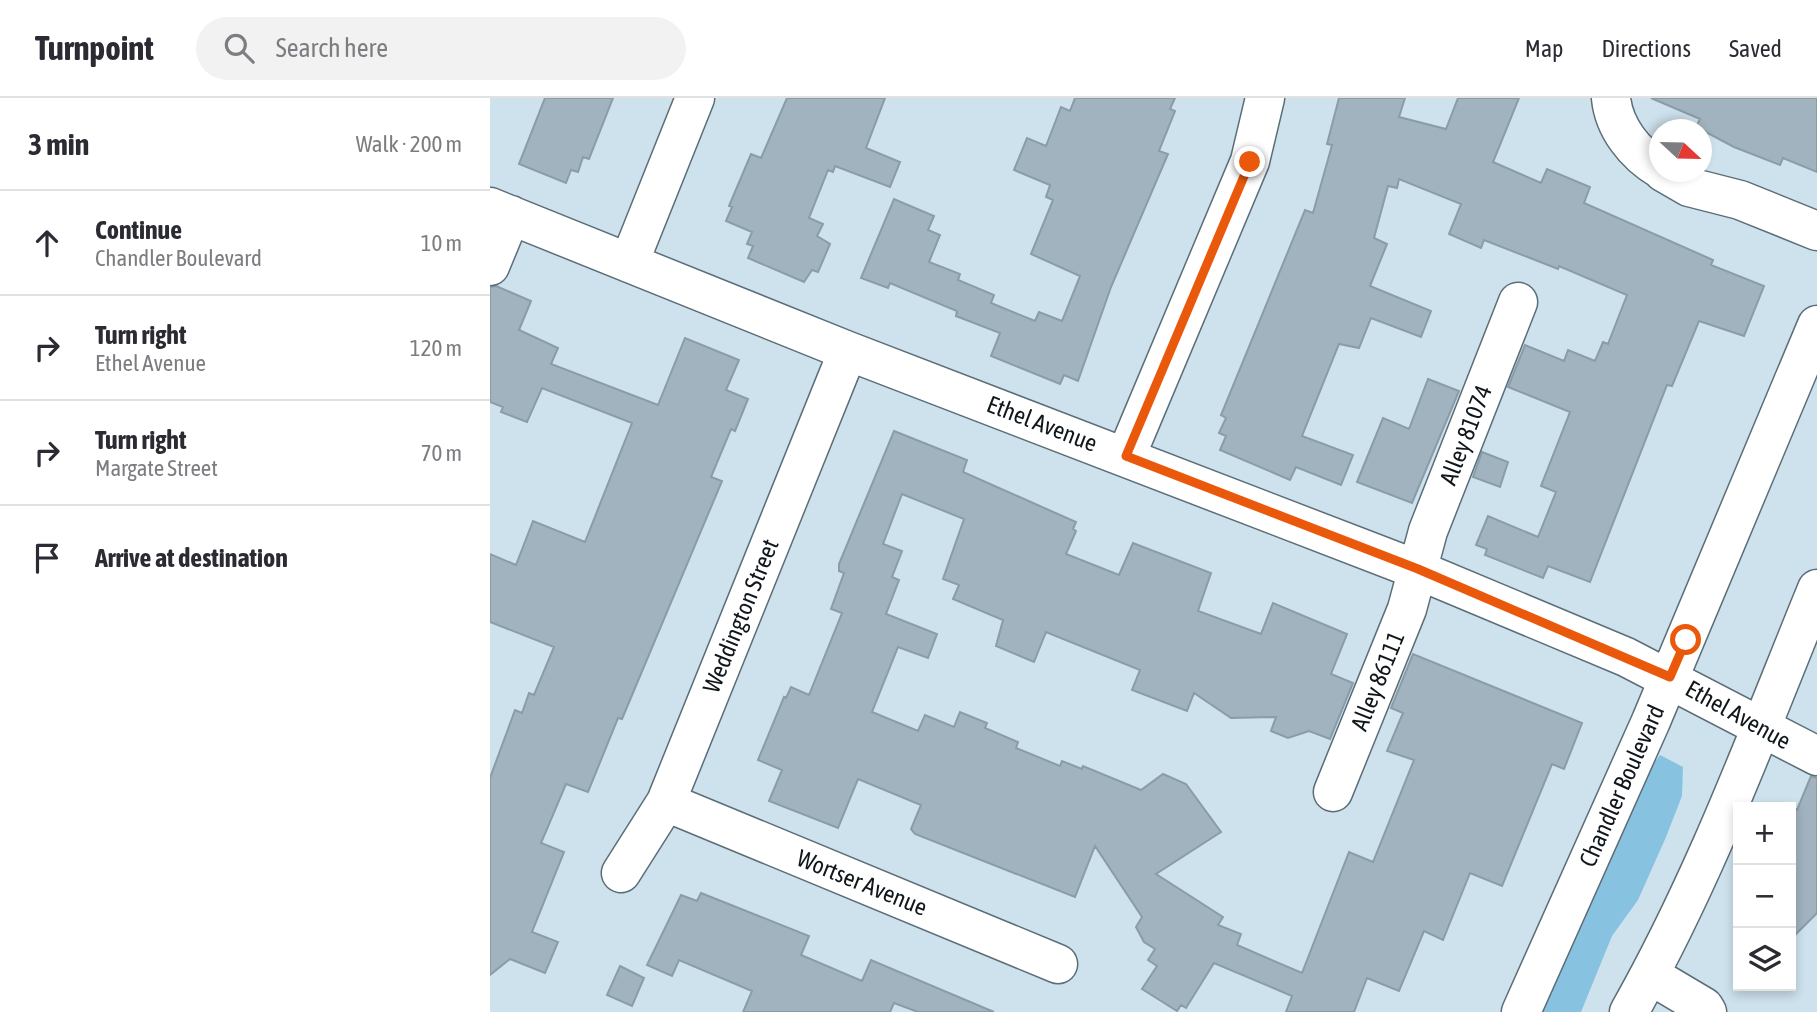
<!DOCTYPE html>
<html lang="en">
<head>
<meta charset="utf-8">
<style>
	:root { --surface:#fff; --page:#f2f2f3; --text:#2b2b33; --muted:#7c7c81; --line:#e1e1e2 }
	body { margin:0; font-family:"Asap Condensed",sans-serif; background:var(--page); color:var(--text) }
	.controls { position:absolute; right:21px; bottom:21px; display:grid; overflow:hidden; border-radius:0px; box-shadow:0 4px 10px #0003 }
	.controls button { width:63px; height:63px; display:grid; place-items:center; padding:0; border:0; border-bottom:2px solid var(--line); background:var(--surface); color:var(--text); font:35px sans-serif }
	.compass { position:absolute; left:1159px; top:21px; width:63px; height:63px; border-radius:50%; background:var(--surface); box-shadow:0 4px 10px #0003; rotate:112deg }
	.stop { position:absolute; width:21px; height:21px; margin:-16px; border:5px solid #ea580c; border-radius:50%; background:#fff }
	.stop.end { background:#ea580c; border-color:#fff; box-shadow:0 2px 7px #0008 }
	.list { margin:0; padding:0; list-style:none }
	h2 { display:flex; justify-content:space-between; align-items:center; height:91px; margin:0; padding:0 28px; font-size:30px }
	h2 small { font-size:23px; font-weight:400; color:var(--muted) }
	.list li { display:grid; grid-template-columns:46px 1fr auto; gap:21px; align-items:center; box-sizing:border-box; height:105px; padding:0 28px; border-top:2px solid var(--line) }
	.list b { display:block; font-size:26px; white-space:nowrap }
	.list p { margin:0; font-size:23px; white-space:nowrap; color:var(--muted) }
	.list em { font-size:23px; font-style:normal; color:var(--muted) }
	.icon { flex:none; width:38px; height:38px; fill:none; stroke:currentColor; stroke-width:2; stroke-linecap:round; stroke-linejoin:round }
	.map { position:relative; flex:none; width:1327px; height:914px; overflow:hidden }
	header { display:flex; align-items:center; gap:42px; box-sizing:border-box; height:98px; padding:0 35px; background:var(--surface); border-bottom:2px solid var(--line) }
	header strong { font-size:33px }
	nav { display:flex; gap:38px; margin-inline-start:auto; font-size:24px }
	.search { width:490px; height:63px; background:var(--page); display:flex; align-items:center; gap:18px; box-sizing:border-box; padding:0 24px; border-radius:38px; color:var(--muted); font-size:26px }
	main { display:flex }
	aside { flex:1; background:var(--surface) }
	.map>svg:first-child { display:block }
	.green { fill:#88c2e1 }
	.building { fill:#a0b3be; stroke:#899ca7; stroke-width:2 }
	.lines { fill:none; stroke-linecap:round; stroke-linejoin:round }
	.minor-casing { stroke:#5b6d77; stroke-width:41 }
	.minor { stroke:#fff; stroke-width:38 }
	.route { stroke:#ea580c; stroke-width:9 }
	.labels { text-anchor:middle; stroke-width:5; stroke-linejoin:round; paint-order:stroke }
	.street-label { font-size:24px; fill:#10171b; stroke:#fff }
</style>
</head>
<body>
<header>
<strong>Turnpoint</strong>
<div class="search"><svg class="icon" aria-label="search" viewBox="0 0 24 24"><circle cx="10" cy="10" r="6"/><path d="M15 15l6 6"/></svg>Search here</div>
<nav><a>Map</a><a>Directions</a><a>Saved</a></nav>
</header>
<main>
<aside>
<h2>3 min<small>Walk · 200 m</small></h2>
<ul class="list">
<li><svg class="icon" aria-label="ahead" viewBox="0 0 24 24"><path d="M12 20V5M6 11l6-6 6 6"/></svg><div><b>Continue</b><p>Chandler Boulevard</p></div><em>10 m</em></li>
<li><svg class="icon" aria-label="right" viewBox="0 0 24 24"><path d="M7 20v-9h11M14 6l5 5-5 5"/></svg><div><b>Turn right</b><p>Ethel Avenue</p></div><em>120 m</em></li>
<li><svg class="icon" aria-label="right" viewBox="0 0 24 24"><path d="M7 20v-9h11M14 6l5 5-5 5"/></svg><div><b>Turn right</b><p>Margate Street</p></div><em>70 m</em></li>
<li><svg class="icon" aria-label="arrive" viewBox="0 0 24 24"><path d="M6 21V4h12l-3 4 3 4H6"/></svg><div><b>Arrive at destination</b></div></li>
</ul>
</aside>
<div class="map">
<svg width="1327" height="914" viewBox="0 0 1327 914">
	<rect width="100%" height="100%" fill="#cee2ed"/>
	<path class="green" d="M1170,657L1193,669L1192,698L1176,739L1148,802L1122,838L1091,914H1051L1156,676Z"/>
	<path class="building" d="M55,0H123L99,61L93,59L88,74L81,72L76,85L29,66Z
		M297,0H395L376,50L410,64L400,89L345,68L343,74L338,72L319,120L333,126L327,138L340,146L328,174L322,172L314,184L258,160L263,148L257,146L262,134L236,123L242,109L239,108L261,56L271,60Z
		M585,0H685L680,11L685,13L669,53L678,56L621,189L588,283L574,277L570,286L501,258L510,235L466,218L467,213L400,185L398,190L371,180L404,101L444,118L438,132L450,137L439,164L470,176L468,182L504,197L501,205L545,223L549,214L572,223L590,178L541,156L563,102L556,99L560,87L524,72L537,40L556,48L571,9L580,13Z
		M849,0H915L909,19L956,31L968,0H1029L1003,64L1051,85L1057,71L1100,89L1094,105L1223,162L1221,167L1274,188L1254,238L1209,223L1182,288L1177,287L1100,484L1058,468L1053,480L995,457L997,451L986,447L998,418L1048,439L1066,394L1051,388L1080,314L1018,289L1035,247L1074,263L1078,252L1105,263L1113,244L1118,246L1137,197L1069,168L1068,171L994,142L991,150L959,136L971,106L909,81L907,90L898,88L884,140L897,146L880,188L941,213L931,239L881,220L869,250L849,246L812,338L863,357L851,387L806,369L800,382L730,352L736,338L729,335L736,320L731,317L815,112L823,115L842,47L837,46Z
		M1161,0H1327V74L1293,60L1290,67L1244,49L1212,32L1205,31L1210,21Z
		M6,188L41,203L29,232L68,250L61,266L168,307L195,240L249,262L236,292L258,301L245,333L241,331L221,379L232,383L132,621L128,620L98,694L76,686L51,745L74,754L42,834L68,844L55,875L20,861L0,877V680L25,612L32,615L39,595L44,597L64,549L0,524V456L26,467L43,423L95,444L142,325L52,290L37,324L11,314L13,309L0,304V189Z
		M938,281L969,293L922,405L867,384L893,320L919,331Z
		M404,333L477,362L473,374L586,424L583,431L586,433L576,456L629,477L643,445L721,475L708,513L771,536L783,505L857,536L841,576L863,585L840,641L819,633L798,640L781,633L786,619L741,620L704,595L697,613L642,592L650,572L556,534L544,564L506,548L513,522L463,501L469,487L453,481L474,421L412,396L393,446L412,453L402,479L409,482L396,516L447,536L438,560L408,549L382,614L428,633L435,617L464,629L470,614L497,625L495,630L528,644L526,650L570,668L572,663L592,671L593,668L651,692L673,676L696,686L731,734L666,776L733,819L728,827L751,836L747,847L812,875L859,754L883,764L924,662L897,653L913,615L901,610L923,556L1092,625L1074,671L1062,666L1012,788L980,775L953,842L934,833L909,893L877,880L864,914H796L802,898L724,865L696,910L691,907L687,913L652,891L667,868L658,862L665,851L654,844L646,829L652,819L605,748L585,799L425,736L421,731L431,707L368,681L348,730L279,703L292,672L268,662L294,599L296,600L301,589L319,597L352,515L341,511L354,475L349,473V466Z
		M992,354L1018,364L1010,389L983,379Z
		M1321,678L1327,680V815L1301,841V709L1307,712Z
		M211,795L319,838L311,857L372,883L381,862L504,914H428L404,905L400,914H253L262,893L189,862L182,878L157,867L191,797L207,803Z
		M130,868L154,880L142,908L117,897Z"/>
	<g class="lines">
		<defs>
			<path id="minor" d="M1121,0C1124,30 1145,56 1170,71
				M1173,74L1199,89L1250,102L1327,133
				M0,109L358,253L928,472L1136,559L1327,658
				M139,165L205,0
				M0,168L21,117
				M636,358L760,63L775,0
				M843,694L917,511L938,433L1028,204
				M176,704L568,866
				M131,775L176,704L358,253
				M1160,877L1214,909L1217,914
				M1031,914L1161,623L1327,227
				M1139,914C1216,778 1268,635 1327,491"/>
		</defs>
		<use href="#minor" class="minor-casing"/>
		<use href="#minor" class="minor"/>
	</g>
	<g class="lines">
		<path class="route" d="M760,64L636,358L928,471L1180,579L1196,542"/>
	</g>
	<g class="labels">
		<g class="street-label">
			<text transform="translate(552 326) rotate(21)" y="8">Ethel Avenue</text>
			<text transform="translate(976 337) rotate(-69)" y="8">Alley 81074</text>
			<text transform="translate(251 518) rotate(-68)" y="8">Weddington Street</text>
			<text transform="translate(888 583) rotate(-68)" y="8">Alley 86111</text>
			<text transform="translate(1248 617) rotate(29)" y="8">Ethel Avenue</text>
			<text transform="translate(1132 688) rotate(-66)" y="8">Chandler Boulevard</text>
			<text transform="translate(372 785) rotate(22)" y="8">Wortser Avenue</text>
		</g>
	</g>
</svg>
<div class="controls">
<button>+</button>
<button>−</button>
<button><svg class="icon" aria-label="layers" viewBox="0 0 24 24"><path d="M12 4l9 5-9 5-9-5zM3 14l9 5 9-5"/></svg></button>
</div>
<svg class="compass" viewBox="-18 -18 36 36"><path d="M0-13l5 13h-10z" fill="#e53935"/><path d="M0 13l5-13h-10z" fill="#7c7c81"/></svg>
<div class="stop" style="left:1196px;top:542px"></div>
<div class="stop end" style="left:760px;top:64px"></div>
</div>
</main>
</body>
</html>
